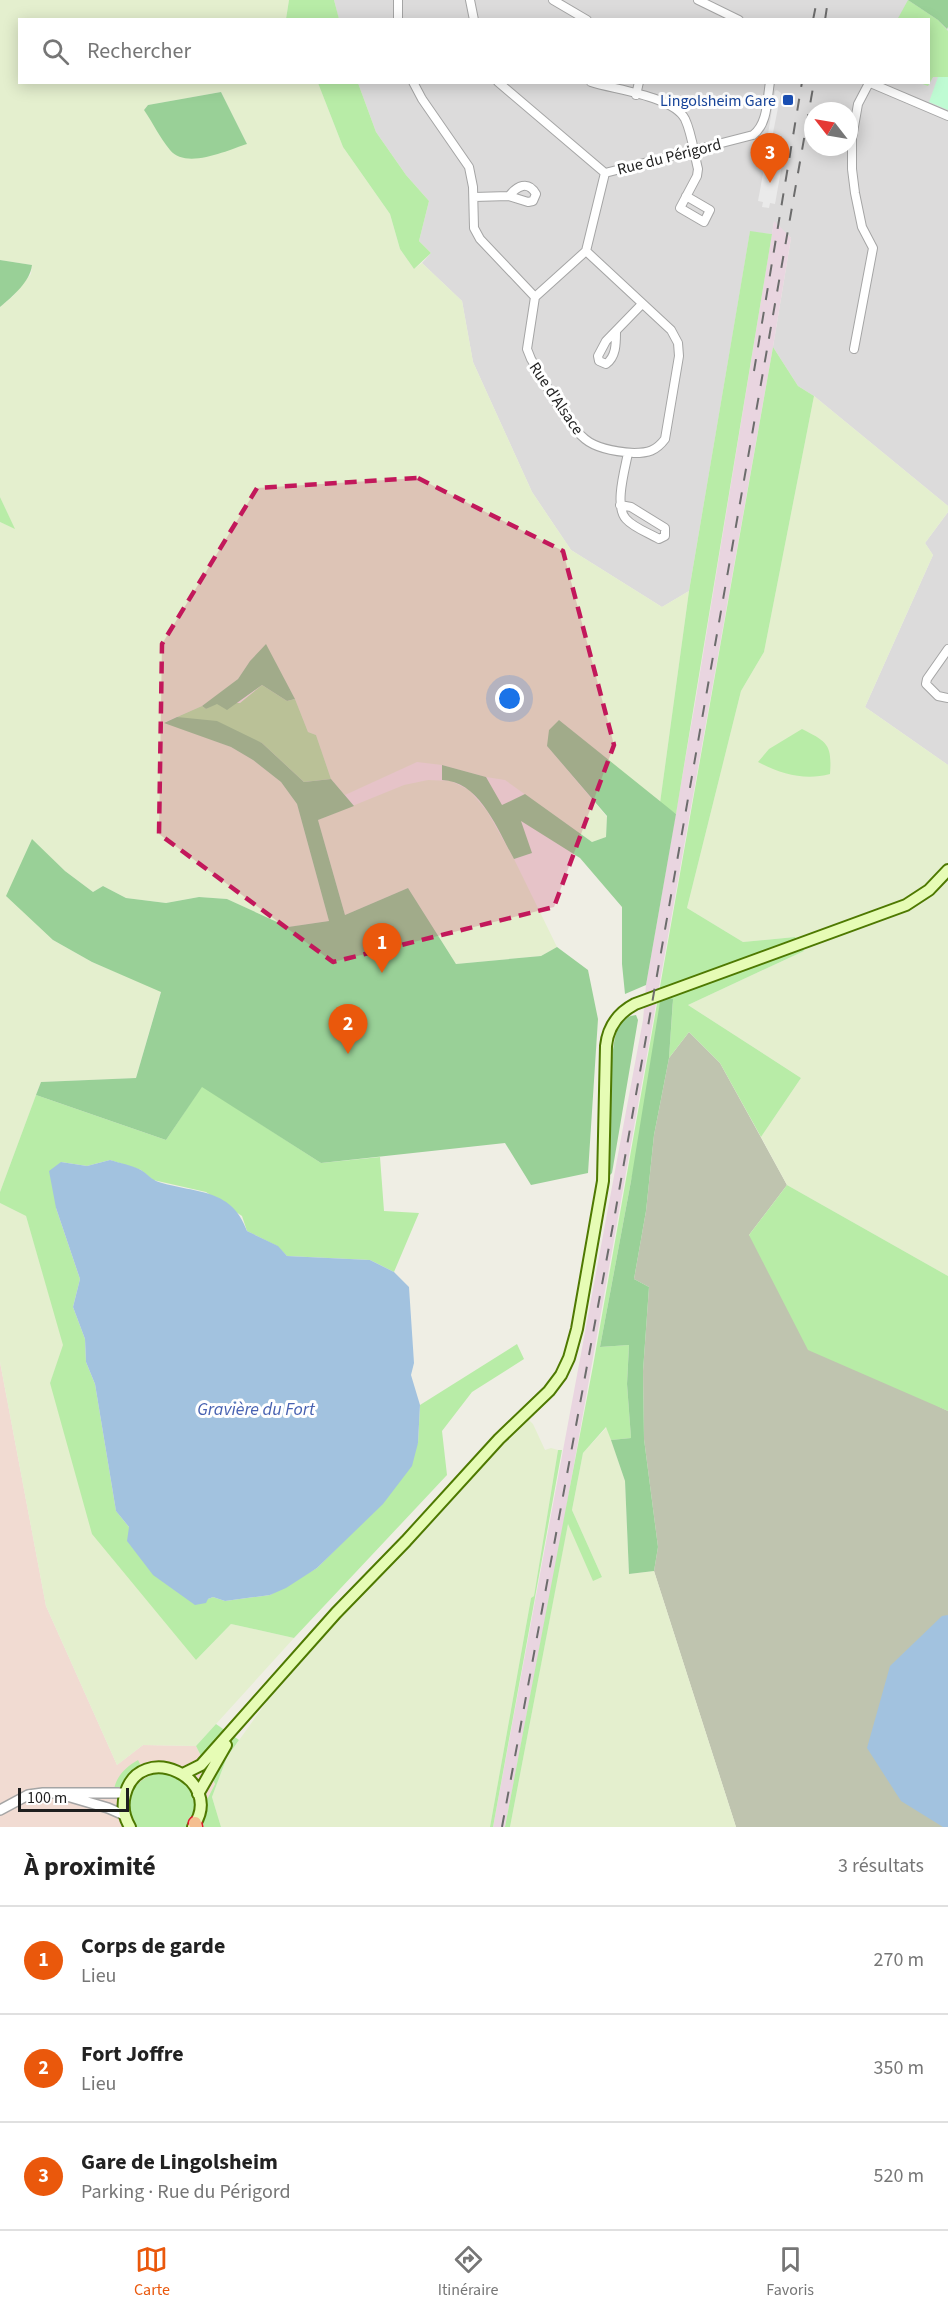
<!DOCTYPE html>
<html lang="fr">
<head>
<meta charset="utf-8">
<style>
	:root { --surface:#fff; --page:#f2f2f2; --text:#222; --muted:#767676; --line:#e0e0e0; --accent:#ea580c }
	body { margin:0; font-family:"Source Sans 3",sans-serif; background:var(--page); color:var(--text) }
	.compass { position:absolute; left:804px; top:102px; width:54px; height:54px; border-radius:50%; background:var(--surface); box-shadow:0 3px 15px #0003; rotate:301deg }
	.scale { position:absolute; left:18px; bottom:15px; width:111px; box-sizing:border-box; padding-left:6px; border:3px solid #1e1e1e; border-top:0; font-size:16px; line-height:21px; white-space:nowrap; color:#1e1e1e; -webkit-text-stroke:4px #fff; paint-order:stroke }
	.you { position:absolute; left:510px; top:699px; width:21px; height:21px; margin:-15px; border:4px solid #fff; border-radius:50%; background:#1a73e8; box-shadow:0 0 0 9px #1a73e833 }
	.badge { display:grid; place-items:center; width:39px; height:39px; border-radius:50%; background:var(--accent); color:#fff; font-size:20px; font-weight:700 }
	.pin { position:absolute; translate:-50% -50px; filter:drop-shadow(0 2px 3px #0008) }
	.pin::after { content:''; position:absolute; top:32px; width:21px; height:18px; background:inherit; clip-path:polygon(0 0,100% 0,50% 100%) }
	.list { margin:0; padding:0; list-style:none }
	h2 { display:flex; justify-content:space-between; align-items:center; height:78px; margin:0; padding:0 24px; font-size:26px }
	h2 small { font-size:20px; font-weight:400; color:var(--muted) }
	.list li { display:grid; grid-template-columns:39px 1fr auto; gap:18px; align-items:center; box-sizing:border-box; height:108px; padding:0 24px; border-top:2px solid var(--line) }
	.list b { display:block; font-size:22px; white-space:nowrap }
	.list p { margin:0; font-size:20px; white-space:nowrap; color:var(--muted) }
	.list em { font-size:20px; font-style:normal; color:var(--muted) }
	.icon { flex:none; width:33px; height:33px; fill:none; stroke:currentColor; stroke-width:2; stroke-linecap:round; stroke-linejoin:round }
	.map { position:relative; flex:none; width:948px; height:1827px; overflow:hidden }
	.search { position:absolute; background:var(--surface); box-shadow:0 3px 15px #0003; left:18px; right:18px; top:18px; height:66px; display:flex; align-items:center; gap:15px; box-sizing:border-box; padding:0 21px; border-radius:0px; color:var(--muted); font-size:22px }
	.sheet { height:402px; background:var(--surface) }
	nav { display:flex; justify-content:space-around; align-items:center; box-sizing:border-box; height:84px; border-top:2px solid var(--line); background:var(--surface); font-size:16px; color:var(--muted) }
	nav a { display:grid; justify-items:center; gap:3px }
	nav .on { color:var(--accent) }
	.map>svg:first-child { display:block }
	.residential { fill:#dcdbdb; fill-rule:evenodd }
	.commercial { fill:#f1dbd2 }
	.industrial { fill:#e9d5e0 }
	.construction { fill:#bfc4af }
	.farmland { fill:#e4efce; fill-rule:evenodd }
	.grass { fill:#b8eca7 }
	.forest { fill:#99d097 }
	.park { fill:#bffbd3 }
	.parking { fill:#eaeaea }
	.water { fill:#a2c2df }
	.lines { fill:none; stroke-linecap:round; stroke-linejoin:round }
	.minor-casing { stroke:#a5a5a5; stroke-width:10 }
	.tertiary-casing { stroke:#a5a5a5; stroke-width:12 }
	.secondary-casing { stroke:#4e7901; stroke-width:14 }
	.trunk-casing { stroke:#e11d2f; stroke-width:15 }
	.minor { stroke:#fff; stroke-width:8 }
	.tertiary { stroke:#fff; stroke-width:9 }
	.secondary { stroke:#e6fcb5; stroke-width:10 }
	.trunk { stroke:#f4be90; stroke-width:12 }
	.rail { stroke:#6c6c6c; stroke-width:2; stroke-dasharray:12 12; stroke-linecap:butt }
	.marked { fill:#c2185b; fill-opacity:0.2; stroke:#c2185b; stroke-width:4.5; stroke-dasharray:12 8; stroke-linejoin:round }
	.transit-dot { fill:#1a4fb4; stroke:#fff; stroke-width:2 }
	.labels { text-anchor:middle; stroke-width:6; stroke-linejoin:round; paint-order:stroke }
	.transit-label { font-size:16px; fill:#164399; stroke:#fff; text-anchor:end }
	.street-label { font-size:16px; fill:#1e1e1e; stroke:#fff }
	.water-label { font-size:18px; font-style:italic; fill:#4761b1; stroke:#fff }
</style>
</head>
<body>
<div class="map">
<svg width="948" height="1827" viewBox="0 0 948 1827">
	<rect width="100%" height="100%" fill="#efeee4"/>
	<path class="residential" d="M334,0H948V506L814,396L798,386L773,347L791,238L774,222L772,234L750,232L689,591L662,607L571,550L532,492L473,362L462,301L422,263L431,253L419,241L429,201L406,175L376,132L358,83L928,82V20H339ZM813,111H849V147H813Z
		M948,512V765L865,707L933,555L925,543Z"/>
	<path class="commercial" d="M0,1362L46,1606L117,1765L143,1745L196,1746L215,1784L193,1827H0Z"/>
	<path class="industrial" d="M774,221L791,238L773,347L562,1532L505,1827H493L643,1020L646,985L695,703Z"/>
	<path class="construction" d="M689,1032L720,1063L787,1185L749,1235L936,1405L948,1411V1827H736L654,1571L658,1547L644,1439L643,1371L649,1287L634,1279L646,1211L654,1135L669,1058Z"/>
	<path class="farmland" d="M0,0H289L286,19L20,20V82L318,83L343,147L390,214L400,249L414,269L422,263L462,301L473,362L532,492L571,550L662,607L689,591L660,803L559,720L547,746L607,817L606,837L592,842L505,780L486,777L442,765L417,762L345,795L331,779L316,735L308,732L295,699L266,645L250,661L238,679L225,690L202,706L165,722L231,747L253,760L281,782L297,804L329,921L288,927L227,899L199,897L166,903L126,898L103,886L93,892L65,871L32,840L53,940L92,962L161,991L136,1078L41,1082L0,1192V522L14,528L0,497V307L13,296L31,274L32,265L0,260ZM221,92L247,144L144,110L148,105Z
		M814,396L948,506V512L925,543L933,555L865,707L948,765V1276L787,1185L761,1137L801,1078L688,1005L804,951L794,937L743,942L687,908L741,691L764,652Z
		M428,780L451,781L469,790L487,811L514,859L557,947L541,956L456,964L408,888L345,915L318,820L404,785Z
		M0,1203L26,1216L64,1345L50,1383L196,1660L231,1624L294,1638L196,1746L143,1745L117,1765L46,1606L0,1362Z
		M528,1419L533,1424L545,1450L551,1448L558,1450L534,1596L531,1598L490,1827H221L212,1797L227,1757L272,1694L352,1603Z
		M607,1427L625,1481L629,1574L654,1571L736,1827H510L568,1523L593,1580L602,1577L572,1510L583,1453Z"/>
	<path class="grass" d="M289,0H334L339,19H286Z
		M908,0L938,20L948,31V77H933L928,86L920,83L928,82V20H897Z
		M318,83H358L376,132L406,175L429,201L419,241L431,253L414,269L400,249L390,214L343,147Z
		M750,231L772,234L676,814L660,803L689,591Z
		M773,347L798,386L814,396L764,652L741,691L687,908L743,942L795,937L804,951L688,1005L801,1078L761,1137L720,1063L689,1032L669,1058L673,1000L631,1181L600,1347L629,1345L627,1384L631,1438L611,1440L606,1427L583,1453L572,1510L602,1577L593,1581L568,1524L510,1827H505L593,1366Z
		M0,497L15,529L0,522Z
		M262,685L287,701L295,699L308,732L316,735L331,779L304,782L262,743L177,717L202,706L206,709L217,703H240Z
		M802,729C828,742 832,745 830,774C805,781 781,774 758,762L769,749Z
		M202,1086L321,1163L380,1157L384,1211L419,1213L394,1272L370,1260L287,1256L277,1246L247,1231L242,1216L206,1192L153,1180L141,1170L110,1160L87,1166L61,1162L56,1208L80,1279L73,1307L85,1339L86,1362L95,1384L116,1511L129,1527L208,1599L213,1597L225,1601L270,1595L317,1568L348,1537L418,1443L420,1405L517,1344L524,1359L472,1392L442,1431L447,1475L294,1638L231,1624L196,1660L92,1534L50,1383L63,1345L26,1216L0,1203V1192L36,1095L166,1140Z
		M787,1185L948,1276V1411L808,1350L749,1235Z
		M558,1450H562L493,1827H490L531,1598L534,1596Z
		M216,1724L239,1740L227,1757L212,1797L221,1827H193L215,1784L196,1746Z
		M138,1760L142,1768C133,1775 125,1787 114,1790C116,1776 126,1767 138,1760Z
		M163,1772C191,1778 203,1803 187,1827H137C116,1803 136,1775 163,1772Z"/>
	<path class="forest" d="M908,0H948V27L947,29L938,20Z
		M221,92L247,144C228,150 186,170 170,150C160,138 153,123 144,110L148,105Z
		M0,260L32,265C30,282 13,296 0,307Z
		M266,644L295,699L287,701L262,685L227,710L217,704L206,709L202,706L238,679L250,661Z
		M177,717L217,721L262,743L304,782L331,779L354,806L318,820L345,915L408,888L456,964L541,956L557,947L588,970L598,1019L588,1173L531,1185L505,1143L321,1163L202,1087L166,1140L36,1095L41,1082L136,1078L161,992L92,962L53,940L6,896L32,839L65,871L93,892L103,886L126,898L166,903L199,897L227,899L288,927L329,921L297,804L281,782L253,760L231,747L164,723Z
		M559,720L676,814L646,985L625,994L622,964V907L580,858L521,821L532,853L514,859C498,831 480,781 442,780V765L486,777L502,805L525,794L592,842L606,837L607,816L547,746L549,730Z
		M667,998L673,999L669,1058L654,1135L646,1211L634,1279L649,1287L643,1371L644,1439L658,1547L654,1571L629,1574L625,1481L611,1440L631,1438L627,1384L629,1345L600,1347L631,1181L660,1002Z
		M636,1015L638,1020L612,1173L608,1177C609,1148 607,1042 620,1024C624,1018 629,1016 636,1015Z"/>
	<path class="park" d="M938,77H948V110L929,102Z"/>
	<path class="parking" d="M777,90L781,93L772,138L768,134L775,91Z
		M765,163L782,165L775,204L770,203L769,208L762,207L763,202L758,201Z"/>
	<path class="water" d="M110,1160C120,1163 131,1165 141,1170C146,1173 150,1178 156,1181C193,1194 231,1186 247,1231L278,1246L287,1256L370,1260L394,1272L409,1287L414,1363L411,1375L420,1405L418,1443L412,1466L383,1504L317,1568L286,1588L270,1595L225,1601L213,1597L208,1599L206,1603L195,1605L153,1575L127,1541L129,1527L116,1511L95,1384L86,1362L85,1339L73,1307L80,1279L56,1208L49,1171L61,1162L87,1166Z
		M948,1615V1827H943L901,1801L867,1748L890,1666L942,1616Z"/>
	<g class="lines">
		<defs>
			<path id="minor" d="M398,0V20
				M470,0L474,20
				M553,0L587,20
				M698,0L739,20
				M413,82L422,99L469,167L473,187L474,228L480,239L535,297L527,349L531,359C545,382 565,423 585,439C597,449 619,452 634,453C648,453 656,451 665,439L679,356L678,343L671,330L586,251
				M498,82L605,173
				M591,82C615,90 673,96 685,119C692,134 694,153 698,169L697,176L680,208L704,222L710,210L686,196
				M868,82L948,116
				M636,95L639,82
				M474,197L509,196L528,202L533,201L536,194C528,180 517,186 509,196
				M535,297L586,251L605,173L753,135C768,124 767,99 770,82
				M616,332C616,344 616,357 606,364L599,361L598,356L606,341L642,304
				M854,349L873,248L862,227L855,193L852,169V138L858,104L869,83
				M620,505L631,507L665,528V536L659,539C649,533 634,528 626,519C614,506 625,469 628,453
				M948,649L927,679L926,684L938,696L948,698"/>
			<path id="tertiary" d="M67,1796L108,1808L124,1815
				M0,1810L28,1795L43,1793H125"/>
			<path id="secondary" d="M183,1774L201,1765L336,1613L406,1541L499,1439L549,1391L561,1375L569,1358L577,1329L603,1181L606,1046C608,1027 618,1013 635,1004L906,905L929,890L948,870
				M198,1794L226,1745
				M130,1827C124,1817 122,1806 125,1795C139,1739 227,1778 193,1827"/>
			<path id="trunk" d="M195,1823L196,1827"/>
		</defs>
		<use href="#minor" class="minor-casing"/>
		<use href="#tertiary" class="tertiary-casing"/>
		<use href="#secondary" class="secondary-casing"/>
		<use href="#trunk" class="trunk-casing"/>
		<use href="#minor" class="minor"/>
		<use href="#tertiary" class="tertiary"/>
		<use href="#secondary" class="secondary"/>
		<use href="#trunk" class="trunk"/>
		<path class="rail" d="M813,20L817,0
			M825,20L828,0
			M754,371L802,82
			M502,1827L615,1214L814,82"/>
	</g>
	<path class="marked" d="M418,478L563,551L614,745L554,907L333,962L159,834L162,644L257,488Z"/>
	<rect class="transit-dot" x="782" y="94" width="12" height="12" rx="3"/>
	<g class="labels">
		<g class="transit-label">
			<text x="776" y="106">Lingolsheim Gare</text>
		</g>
		<g class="street-label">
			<text transform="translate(669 156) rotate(-14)" y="6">Rue du Périgord</text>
			<text transform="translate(557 398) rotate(56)" y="6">Rue d'Alsace</text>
		</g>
		<g class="water-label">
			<text x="256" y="1415">Gravière du Fort</text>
		</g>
	</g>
</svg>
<svg class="compass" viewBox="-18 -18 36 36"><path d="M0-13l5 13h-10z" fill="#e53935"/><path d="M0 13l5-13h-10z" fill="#767676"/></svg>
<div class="scale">100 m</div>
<div class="you"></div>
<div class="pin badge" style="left:382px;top:973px">1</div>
<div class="pin badge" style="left:348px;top:1054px">2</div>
<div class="pin badge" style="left:770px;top:183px">3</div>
<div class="search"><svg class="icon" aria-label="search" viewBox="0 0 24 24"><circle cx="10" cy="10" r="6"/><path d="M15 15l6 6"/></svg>Rechercher</div>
</div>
<section class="sheet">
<h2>À proximité<small>3 résultats</small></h2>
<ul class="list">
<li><span class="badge">1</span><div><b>Corps de garde</b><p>Lieu</p></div><em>270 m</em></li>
<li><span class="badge">2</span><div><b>Fort Joffre</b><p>Lieu</p></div><em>350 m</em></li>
<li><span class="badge">3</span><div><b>Gare de Lingolsheim</b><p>Parking · Rue du Périgord</p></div><em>520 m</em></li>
</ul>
</section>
<nav>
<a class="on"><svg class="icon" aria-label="map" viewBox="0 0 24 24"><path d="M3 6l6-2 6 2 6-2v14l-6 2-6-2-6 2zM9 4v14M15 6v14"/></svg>Carte</a>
<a><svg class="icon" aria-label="directions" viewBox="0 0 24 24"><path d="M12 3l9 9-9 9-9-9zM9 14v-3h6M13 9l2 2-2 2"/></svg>Itinéraire</a>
<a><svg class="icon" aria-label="saved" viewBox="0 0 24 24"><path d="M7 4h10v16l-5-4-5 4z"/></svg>Favoris</a>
</nav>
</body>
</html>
